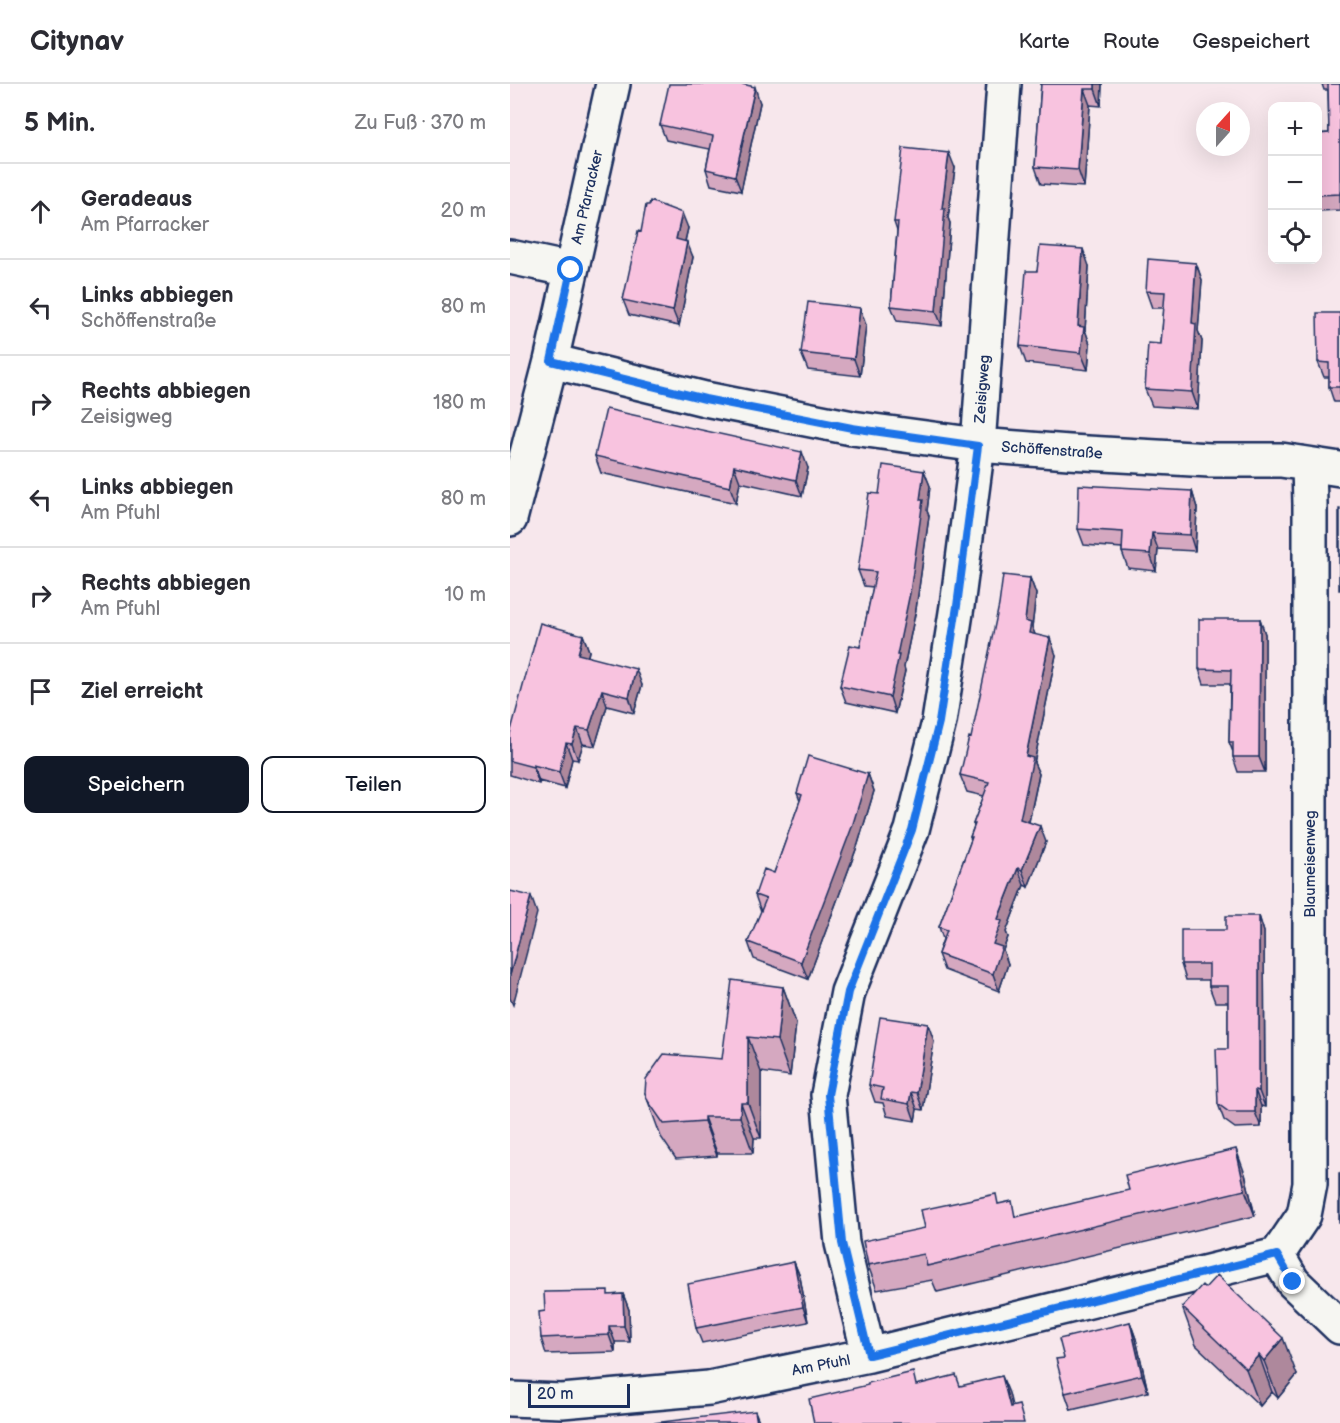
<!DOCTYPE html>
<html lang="de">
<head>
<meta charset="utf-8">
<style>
	:root { --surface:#fff; --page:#f2f2f3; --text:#2b2b33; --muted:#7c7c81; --line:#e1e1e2; --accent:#111827 }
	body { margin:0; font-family:"Balsamiq Sans",sans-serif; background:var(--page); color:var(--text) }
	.controls { position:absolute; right:18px; top:18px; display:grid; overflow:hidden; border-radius:12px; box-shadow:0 6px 24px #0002 }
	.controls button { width:54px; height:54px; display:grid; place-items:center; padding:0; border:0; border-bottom:2px solid var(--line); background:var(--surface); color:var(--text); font:30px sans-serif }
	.compass { position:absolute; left:686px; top:18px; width:54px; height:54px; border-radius:50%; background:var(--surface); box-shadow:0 6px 24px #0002; rotate:21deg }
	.scale { position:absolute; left:18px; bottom:15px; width:102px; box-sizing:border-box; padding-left:6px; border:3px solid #1b2f5e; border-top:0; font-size:16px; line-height:21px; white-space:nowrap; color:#1b2f5e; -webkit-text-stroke:4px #f6f6f2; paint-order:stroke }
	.stop { position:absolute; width:18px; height:18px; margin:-14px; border:4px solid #1a73e8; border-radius:50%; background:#fff }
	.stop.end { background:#1a73e8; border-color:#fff; box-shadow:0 2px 6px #0008 }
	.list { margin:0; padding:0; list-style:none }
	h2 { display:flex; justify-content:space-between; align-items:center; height:78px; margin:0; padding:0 24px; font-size:26px }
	h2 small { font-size:20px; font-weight:400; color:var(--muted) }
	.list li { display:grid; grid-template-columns:39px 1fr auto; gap:18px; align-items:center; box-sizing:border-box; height:96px; padding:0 24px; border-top:2px solid var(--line) }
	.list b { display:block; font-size:22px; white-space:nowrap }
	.list p { margin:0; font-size:20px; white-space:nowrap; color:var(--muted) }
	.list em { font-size:20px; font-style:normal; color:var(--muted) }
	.actions { display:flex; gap:12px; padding:18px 24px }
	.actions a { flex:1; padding:14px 0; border:2px solid var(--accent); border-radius:12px; text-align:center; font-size:21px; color:var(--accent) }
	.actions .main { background:var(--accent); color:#fff }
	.icon { flex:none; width:33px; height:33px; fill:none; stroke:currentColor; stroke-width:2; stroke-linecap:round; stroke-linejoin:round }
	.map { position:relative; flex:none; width:830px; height:1339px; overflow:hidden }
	header { display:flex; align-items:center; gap:36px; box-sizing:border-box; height:84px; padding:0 30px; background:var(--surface); border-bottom:2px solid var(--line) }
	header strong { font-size:28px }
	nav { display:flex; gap:33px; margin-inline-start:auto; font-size:21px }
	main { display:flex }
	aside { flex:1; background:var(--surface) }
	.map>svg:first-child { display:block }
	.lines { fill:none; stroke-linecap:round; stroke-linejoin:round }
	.minor-casing { stroke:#1b2f5e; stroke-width:38 }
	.minor { stroke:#f6f6f2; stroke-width:33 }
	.wall { fill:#d5a8c0; stroke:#1b2f5e; stroke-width:1.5 }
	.shaded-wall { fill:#ae889c; stroke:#1b2f5e; stroke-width:1.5 }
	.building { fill:#f8c3df; stroke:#1b2f5e; stroke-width:1.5 }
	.route { stroke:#1a73e8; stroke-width:8 }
	.labels { text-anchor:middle; stroke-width:4.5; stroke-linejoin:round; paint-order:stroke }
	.street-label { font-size:15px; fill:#1b2f5e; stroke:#f6f6f2 }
</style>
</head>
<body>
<header>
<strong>Citynav</strong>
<nav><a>Karte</a><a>Route</a><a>Gespeichert</a></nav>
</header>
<main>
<aside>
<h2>5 Min.<small>Zu Fuß · 370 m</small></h2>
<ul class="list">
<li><svg class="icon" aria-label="ahead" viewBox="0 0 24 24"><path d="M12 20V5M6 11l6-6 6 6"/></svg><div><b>Geradeaus</b><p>Am Pfarracker</p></div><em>20 m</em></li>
<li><svg class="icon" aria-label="left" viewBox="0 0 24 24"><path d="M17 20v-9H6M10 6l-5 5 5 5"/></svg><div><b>Links abbiegen</b><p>Schöffenstraße</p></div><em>80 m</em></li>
<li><svg class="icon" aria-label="right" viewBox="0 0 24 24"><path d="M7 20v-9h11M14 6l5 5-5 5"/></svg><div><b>Rechts abbiegen</b><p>Zeisigweg</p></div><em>180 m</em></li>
<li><svg class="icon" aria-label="left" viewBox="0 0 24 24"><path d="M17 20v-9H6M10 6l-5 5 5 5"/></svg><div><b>Links abbiegen</b><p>Am Pfuhl</p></div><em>80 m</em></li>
<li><svg class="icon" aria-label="right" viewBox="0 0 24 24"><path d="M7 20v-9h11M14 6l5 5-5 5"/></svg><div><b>Rechts abbiegen</b><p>Am Pfuhl</p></div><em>10 m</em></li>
<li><svg class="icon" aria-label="arrive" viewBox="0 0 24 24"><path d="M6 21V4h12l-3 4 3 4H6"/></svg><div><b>Ziel erreicht</b></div></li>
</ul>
<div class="actions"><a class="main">Speichern</a><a>Teilen</a></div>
</aside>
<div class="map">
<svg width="830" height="1339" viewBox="0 0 830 1339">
	<rect width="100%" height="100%" fill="#f7e7ec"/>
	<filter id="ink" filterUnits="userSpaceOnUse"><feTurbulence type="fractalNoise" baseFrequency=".0167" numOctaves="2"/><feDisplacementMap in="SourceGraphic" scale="12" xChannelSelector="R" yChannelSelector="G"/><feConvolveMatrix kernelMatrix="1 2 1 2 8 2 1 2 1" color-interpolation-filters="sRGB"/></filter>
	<g filter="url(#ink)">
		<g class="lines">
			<defs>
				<path id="minor" d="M0,173L61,186
					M41,277L195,315L342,344L468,361L559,368L700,376H771L830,385
					M0,435L41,277L103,0
					M767,1171L794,1131L800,1100V420L799,381
					M767,1171L783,1198L830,1243
					M359,1271L332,1159L318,1011L338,908L402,746L429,638L447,522L468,361L494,0
					M0,1315L52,1317L199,1304L359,1271L767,1171"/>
			</defs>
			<use href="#minor" class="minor-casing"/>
			<use href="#minor" class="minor"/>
		</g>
		<path class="wall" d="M531,0H592L591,22L580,21L574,103L531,100L525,83Z
			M812,0H830V126L809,127L807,124V50L819,49L818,6H814Z
			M240,2L250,19L231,107L201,101L196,85L200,65L156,56L150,41Z
			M445,84L438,134L440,139L432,242L387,237L381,222L387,147L384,138Z
			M178,144L175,157L183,173L169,242L119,231L113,216L131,148Z
			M686,179L692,196L688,247L692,257L688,325L642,322L635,305L651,260L654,224H642L636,207Z
			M579,182L575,246L580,260L578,286L516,279L510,262L527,187Z
			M830,229V318H824L819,303V293H814L808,278Z
			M356,241L350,292L298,286L291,269Z
			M85,372L298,384L292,412L230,398L226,419L91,389Z
			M414,387L420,402L417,427L419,432L406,525L394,583L395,587L385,629L336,618L330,602L350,563L363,503L354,502L348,486Z
			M682,407L687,424L685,467L648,465L646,487L618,484L612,468V464L574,461L568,445Z
			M520,494L526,510L522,543L525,551L546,571L524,679L529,690L519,738L536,758L518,803L514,801L496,848L498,853L493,866L498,880L489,907L434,886L428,870L433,855L429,843L461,756L460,753L464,742L463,740L474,712L457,708L450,691Z
			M750,535L755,550V688H728L723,673V668L719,658L720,600H694L689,585Z
			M73,551L79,567L78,572L132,601L124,629L97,622L85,662L73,660L68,676L62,675L55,704L29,697V700L0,691V650Z
			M358,690L364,707L348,760L298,895L244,875L238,858L251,828L245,811L264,789L290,717L287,709Z
			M749,832L754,848L755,1023L751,1022V1043L725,1044L714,1036L708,1020L718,965V918H705L699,902V896H676L671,880L716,846Z
			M273,903L286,939L280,992L251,988V1054H244L243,1069H207V1072L166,1075L151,1053L135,1009L212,975Z
			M424,957L413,1026L407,1025L405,1037L377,1032L373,1019L365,1018L359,1001Z
			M735,1090L745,1132L427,1208L422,1196L367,1206L358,1181L415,1144L490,1120L507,1133Z
			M284,1178L290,1193L298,1238L192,1259L186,1244Z
			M113,1210L119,1226L120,1258H105V1268L36,1270L31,1254L35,1227L99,1211Z
			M672,1223L787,1291L768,1314L762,1308L750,1322L686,1261Z
			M620,1238L626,1255L638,1308L561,1326L555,1309L554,1274Z"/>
		<path class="shaded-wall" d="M585,0H592L591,22L585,5Z
			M245,3L250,19L231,107L225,92Z
			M574,5L580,21L574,103L568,86Z
			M439,69L445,84L438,134L440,139L432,242L426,227L432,124Z
			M172,129L178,144L172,170L166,155Z
			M177,158L183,173L169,242L163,227Z
			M573,165L579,182L575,246L580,260L578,286L571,269L568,242Z
			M686,179L692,196L688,247L692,257L688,325L682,308V239Z
			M350,224L356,241L350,292L344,275Z
			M292,368L298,384L292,412L286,396Z
			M224,382L230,398L226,419L220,403Z
			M414,387L420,402L417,427L419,432L406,525L394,583L395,587L385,629L380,613L387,571Z
			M682,407L687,424L685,467L680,451Z
			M642,449L648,465L646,487L640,470Z
			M520,494L526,510L522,543L527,555L525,566L515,537Z
			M750,535L755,550V688L749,673Z
			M73,551L79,567L74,586L68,570Z
			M540,554L546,571L524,679L529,690L516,751L510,735L516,672Z
			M126,585L132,601L124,629L119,613Z
			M92,606L97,622L85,662L79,646Z
			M67,644L73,660L68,676L62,660Z
			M56,659L62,675L55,704L49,688Z
			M23,681L29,697V700L23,683Z
			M358,690L364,707L348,760L298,895L291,878Z
			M530,742L536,758L518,803L512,786Z
			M508,784L514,801L496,848L498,853L493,866L498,880L489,907L483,890V860L488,835Z
			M21,812L27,829L3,921L0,914V891Z
			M749,832L754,848L755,1023L749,1007Z
			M273,903L286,939L280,992L267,956Z
			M418,940L424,957L413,1026L407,1009Z
			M238,953L251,988V1054L238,1019Z
			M745,1006L751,1022V1043L745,1028Z
			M401,1008L407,1025L405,1037L399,1020Z
			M231,1019L244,1054L243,1069L230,1033Z
			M194,1033L207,1069V1072L194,1037Z
			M726,1065L735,1090L745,1132L735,1106Z
			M284,1178L290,1193L298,1238L293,1223Z
			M113,1210L119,1226L120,1258L114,1242Z
			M620,1238L626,1255L638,1308L632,1291Z
			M99,1242L105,1258V1268L99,1251Z
			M773,1254L787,1291L768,1314L754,1277Z
			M749,1271L762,1308L750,1322L736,1285Z
			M492,1292L499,1309L506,1339L500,1323Z
			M245,1327L250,1339H247Z"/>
		<path class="building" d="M159,0H232L245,3L225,92L196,85L203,52L150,41Z
			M531,0H585V5H574L568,86L525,83Z
			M818,0H830V110L807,111V50L819,49Z
			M393,64L439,69L432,124H435L426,227L381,222L388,138H384Z
			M140,117L172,129L166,155L177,158L163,227L113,216L128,147L131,148L136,121H139Z
			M530,162L573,165L568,242L574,243L571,269L510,262L516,187H527Z
			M638,175L686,179L682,239L686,240L682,308L635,305L638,259L651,260L655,208L636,207Z
			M298,218L350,224L344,275L291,269Z
			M807,229H830V303H819V279L808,278Z
			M96,325L292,368L286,396L224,382L220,403L85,372Z
			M373,381L414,387L410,416H413L400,509L387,571H389L380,613L330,602L340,561L350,563L366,488L348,486L359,409L369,410Z
			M569,401L682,407L680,451L642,449L640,470L612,468L613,448L568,445Z
			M829,425H830V506H829Z
			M493,491L520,494L515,537L521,539L519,549L540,554L516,672L523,674L510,735L530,742L512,786L508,784L488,835L492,837L483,860L492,863L483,890L428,870L437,846L429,843L462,753H460L465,740H463L479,698L450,691L459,653L461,654L489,521Z
			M689,535H750L749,673H723V658H719L721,586L689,585Z
			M30,539L73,551L68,570L126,585L119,613L92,606L79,646L67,644L62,660L56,659L49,688L23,681V683L0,677V650Z
			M298,672L358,690L342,743L291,878L238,858L256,815L245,811L254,785L264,789L292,711L287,709Z
			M0,807L21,812L0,891Z
			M716,832H749V1007L745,1006V1028H719L708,1020L706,965H718V902H699V880H671V846H716Z
			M222,896L273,903L267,956L238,953V1019H231L230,1033H194V1037L154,1040L138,1017L135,1009L136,995L154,970L212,975Z
			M370,933L418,940L407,1009L401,1008L399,1020L371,1015L373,1004L359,1001Z
			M726,1065L735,1106L417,1182L414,1170L358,1181L353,1157L415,1144L411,1126L486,1110L488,1120L502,1117L505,1133L619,1106L615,1091Z
			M829,1089H830V1139H829Z
			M284,1178L293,1223L186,1244L178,1200Z
			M707,1191L773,1254L754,1277L749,1271L736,1285L672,1223L692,1201L695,1204Z
			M98,1207V1211L113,1210L114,1242H99V1251L31,1254L29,1228L35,1227L34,1208Z
			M620,1238L632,1291L555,1309L546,1275L554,1274L549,1255Z
			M403,1288L406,1301L446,1291L450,1302L492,1292L500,1323L509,1321L514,1339H304L299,1315L358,1301V1299Z
			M245,1327L247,1339H143Z"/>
	</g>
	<g class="lines" filter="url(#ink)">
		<path class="route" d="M61,186L41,277L195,315L342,344L468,362L447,522L429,638L402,746L338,908L318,1011L332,1159L359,1271L767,1171L783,1198"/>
	</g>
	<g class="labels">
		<g class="street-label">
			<text transform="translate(77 113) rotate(-77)" y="5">Am Pfarracker</text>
			<text transform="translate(472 305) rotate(-86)" y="5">Zeisigweg</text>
			<text transform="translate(542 366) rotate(4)" y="5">Schöffenstraße</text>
			<text transform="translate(800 780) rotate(-90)" y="5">Blaumeisenweg</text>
			<text transform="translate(311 1281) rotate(-11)" y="5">Am Pfuhl</text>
		</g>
	</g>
</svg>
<div class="controls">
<button>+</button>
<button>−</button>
<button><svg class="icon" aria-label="locate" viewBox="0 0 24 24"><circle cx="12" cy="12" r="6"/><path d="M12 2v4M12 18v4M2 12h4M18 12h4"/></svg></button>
</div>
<svg class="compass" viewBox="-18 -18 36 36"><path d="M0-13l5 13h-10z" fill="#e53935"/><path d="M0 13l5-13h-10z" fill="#7c7c81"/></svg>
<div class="scale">20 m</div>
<div class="stop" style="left:61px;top:186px"></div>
<div class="stop end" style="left:783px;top:1198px"></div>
</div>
</main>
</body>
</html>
